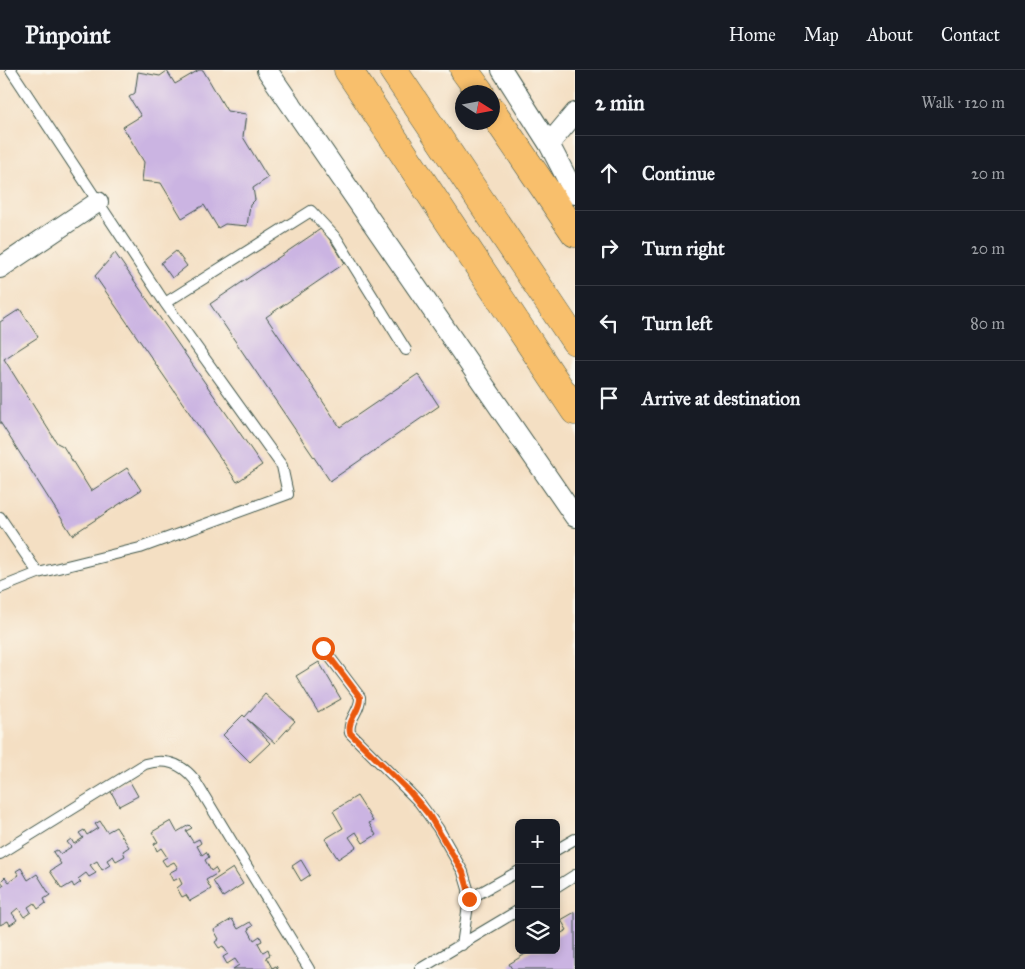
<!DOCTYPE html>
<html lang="en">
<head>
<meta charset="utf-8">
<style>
	:root { --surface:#171b24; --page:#242831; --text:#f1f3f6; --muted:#9ea1a6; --line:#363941 }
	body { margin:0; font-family:"IM FELL Great Primer",serif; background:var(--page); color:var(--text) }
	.controls { position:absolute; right:15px; bottom:15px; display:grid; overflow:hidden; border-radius:8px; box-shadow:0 2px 8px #0003 }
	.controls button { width:45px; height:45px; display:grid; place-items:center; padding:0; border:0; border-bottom:1px solid var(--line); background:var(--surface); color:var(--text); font:25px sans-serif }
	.compass { position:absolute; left:455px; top:15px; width:45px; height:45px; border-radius:50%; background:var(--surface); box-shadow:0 2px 8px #0003; rotate:101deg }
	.stop { position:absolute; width:15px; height:15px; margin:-11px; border:4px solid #ea580c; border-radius:50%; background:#fff }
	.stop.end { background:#ea580c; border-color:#fff; box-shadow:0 1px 5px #0008 }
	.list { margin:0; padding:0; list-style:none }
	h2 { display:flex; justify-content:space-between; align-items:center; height:65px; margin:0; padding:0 20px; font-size:21px }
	h2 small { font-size:16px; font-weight:400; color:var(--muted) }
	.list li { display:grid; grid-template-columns:32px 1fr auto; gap:15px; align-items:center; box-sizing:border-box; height:75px; padding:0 20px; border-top:1px solid var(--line) }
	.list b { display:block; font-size:19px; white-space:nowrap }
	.list em { font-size:16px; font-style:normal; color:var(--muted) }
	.icon { flex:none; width:28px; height:28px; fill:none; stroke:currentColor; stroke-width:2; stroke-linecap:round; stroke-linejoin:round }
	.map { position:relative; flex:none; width:575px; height:899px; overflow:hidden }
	header { display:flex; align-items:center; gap:30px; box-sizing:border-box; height:70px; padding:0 25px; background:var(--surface); border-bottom:1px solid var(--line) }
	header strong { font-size:24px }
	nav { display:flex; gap:28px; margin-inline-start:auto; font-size:18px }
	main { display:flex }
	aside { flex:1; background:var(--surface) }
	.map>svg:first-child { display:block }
	.building { fill:#cbb4e2 }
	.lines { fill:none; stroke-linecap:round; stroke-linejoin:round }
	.service-casing { stroke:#3f5549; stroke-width:12 }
	.minor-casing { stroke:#3f5549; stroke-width:22 }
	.primary-casing { stroke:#3f5549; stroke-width:29 }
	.motorway-casing { stroke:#3f5549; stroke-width:29 }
	.service { stroke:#fff; stroke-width:10 }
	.minor { stroke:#fff; stroke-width:20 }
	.primary { stroke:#f8bf6c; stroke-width:28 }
	.motorway { stroke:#f8bf6c; stroke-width:28 }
	.route { stroke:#ea580c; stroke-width:6 }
</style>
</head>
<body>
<header>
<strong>Pinpoint</strong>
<nav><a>Home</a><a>Map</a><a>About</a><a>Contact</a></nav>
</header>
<main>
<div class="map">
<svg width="575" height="899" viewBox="0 0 575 899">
	<rect width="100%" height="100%" fill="#fbf7ec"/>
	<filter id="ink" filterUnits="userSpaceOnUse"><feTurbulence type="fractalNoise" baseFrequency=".02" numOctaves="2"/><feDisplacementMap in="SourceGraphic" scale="10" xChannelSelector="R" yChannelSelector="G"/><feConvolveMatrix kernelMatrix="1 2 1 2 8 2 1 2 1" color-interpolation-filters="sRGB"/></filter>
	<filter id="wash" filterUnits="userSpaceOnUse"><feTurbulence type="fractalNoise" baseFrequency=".0096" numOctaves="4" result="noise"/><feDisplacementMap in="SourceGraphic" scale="20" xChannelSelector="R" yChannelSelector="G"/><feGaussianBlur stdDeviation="1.12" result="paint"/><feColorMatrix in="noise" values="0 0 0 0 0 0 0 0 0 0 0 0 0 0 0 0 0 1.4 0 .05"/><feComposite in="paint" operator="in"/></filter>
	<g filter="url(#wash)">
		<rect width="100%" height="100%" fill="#f4dfc3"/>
		<g id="blocks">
			<path class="building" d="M199,0H203L227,41L246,44L243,67L268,108L253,118L255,130L250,135L247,156L225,154L218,158L204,135L182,148L161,113L142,111L144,92L123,57L141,46L129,27L135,23L138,2L160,6L167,1L175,14Z
				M322,158L345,193L266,247L340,357L418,304L439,336L330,411L210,234Z
				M176,181L187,196L172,208L161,193Z
				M115,183L262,395L237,412L95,206Z
				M20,239L38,267L4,289L57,373L63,376L91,421L127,398L141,420L72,465L0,352V252Z
				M319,592L341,629L318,642L296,606Z
				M265,624L295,651L275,673L247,649L270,673L250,692L223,665L243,645L245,647Z
				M129,710L138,726L119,736L110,720Z
				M357,726L373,751L369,753L376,765L363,773L356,762L349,767L356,777L338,789L325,769L343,758L333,741Z
				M100,751L107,762L116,757L129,777L123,781L125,786L116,791L113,786L107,790L110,795L102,800L97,791L90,795L96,803L89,807L86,803L78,809L81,812L74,817L72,813L62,819L50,801L61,794L53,782L57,780L60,784L71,777L67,772L71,769L74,774L83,768L79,763L84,760L87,765L98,758L95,754Z
				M171,751L177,762L189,755L192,758L186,761L193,772L199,769L201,773L197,776L202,785L206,782L209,787L205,790L211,801L215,798L218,803L206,810L211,819L190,831L186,825L182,827L177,818L182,814L179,808L173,811L169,803L178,798L174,792L166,796L162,790L167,787L161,778L157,781L154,774L158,772L152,762Z
				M301,790L310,805L301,811L292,796Z
				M21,798L28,810L37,804L50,825L44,829L46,833L38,839L34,833L28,837L31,842L24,847L18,838L12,843L17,850L10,855L8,851L0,855V818L4,815L1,811L5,807L9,812L19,805L16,801Z
				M233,798L243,814L223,827L213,811Z
				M575,842V899H512L509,894L532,880H556V866L567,860L561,850Z
				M232,849L238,859L250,852L253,856L248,859L254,870L260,866L262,871L258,873L263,882L268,879L270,885L266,887L272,898L276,896L278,899H233L239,895L235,889L227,894L223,887L228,884L223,876L219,878L215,872L219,869L214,860Z"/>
		</g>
	</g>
	<g filter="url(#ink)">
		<use href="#blocks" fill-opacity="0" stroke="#3f5549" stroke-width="1"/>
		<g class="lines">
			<defs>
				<path id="service" d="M165,233L311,141L337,169L406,280
					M0,447L38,503
					M0,518L38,503L140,478L288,424L282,396L165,233L11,0
					M323,578L360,627C361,641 347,649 350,663L419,732L438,758L463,802L468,819L469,829L462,875
					M556,780L575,769
					M0,784L145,694C166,688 181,693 194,709L309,899
					M556,817L575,805
					M469,829L519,801
					M420,899L519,840"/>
				<path id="minor" d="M267,0L575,447
					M502,0L549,74L575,124
					M549,74L575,43
					M0,198L98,132"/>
				<path id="primary" d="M464,0L480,22
					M492,41L575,163"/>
				<path id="motorway" d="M348,0L575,341
					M393,0L575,271"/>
			</defs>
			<use href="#service" class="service-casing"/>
			<use href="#minor" class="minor-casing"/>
			<use href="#primary" class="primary-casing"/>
			<use href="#motorway" class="motorway-casing"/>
			<use href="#service" class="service"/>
			<use href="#minor" class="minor"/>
			<use href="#primary" class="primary"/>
			<use href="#motorway" class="motorway"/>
		</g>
	</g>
	<g class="lines" filter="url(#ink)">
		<path class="route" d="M323,578L360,627C361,641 347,649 350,663L408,720L429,745L463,802L468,819L469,829"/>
	</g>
</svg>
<div class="controls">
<button>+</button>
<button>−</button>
<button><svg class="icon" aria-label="layers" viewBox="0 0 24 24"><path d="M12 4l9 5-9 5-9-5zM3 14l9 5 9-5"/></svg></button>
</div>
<svg class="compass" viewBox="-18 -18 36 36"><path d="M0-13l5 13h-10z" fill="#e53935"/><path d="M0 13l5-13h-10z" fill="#9ea1a6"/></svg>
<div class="stop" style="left:323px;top:578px"></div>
<div class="stop end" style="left:469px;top:829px"></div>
</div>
<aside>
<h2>2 min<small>Walk · 120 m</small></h2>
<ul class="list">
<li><svg class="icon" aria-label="ahead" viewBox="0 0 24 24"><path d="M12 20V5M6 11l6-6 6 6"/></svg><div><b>Continue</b></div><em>20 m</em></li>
<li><svg class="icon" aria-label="right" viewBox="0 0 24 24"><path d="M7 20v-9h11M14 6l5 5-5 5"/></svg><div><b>Turn right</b></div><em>20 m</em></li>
<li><svg class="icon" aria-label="left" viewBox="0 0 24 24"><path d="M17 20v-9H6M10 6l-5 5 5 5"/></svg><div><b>Turn left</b></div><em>80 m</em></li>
<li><svg class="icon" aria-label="arrive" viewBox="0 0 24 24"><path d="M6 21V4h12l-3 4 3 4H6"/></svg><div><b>Arrive at destination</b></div></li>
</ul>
</aside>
</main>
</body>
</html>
